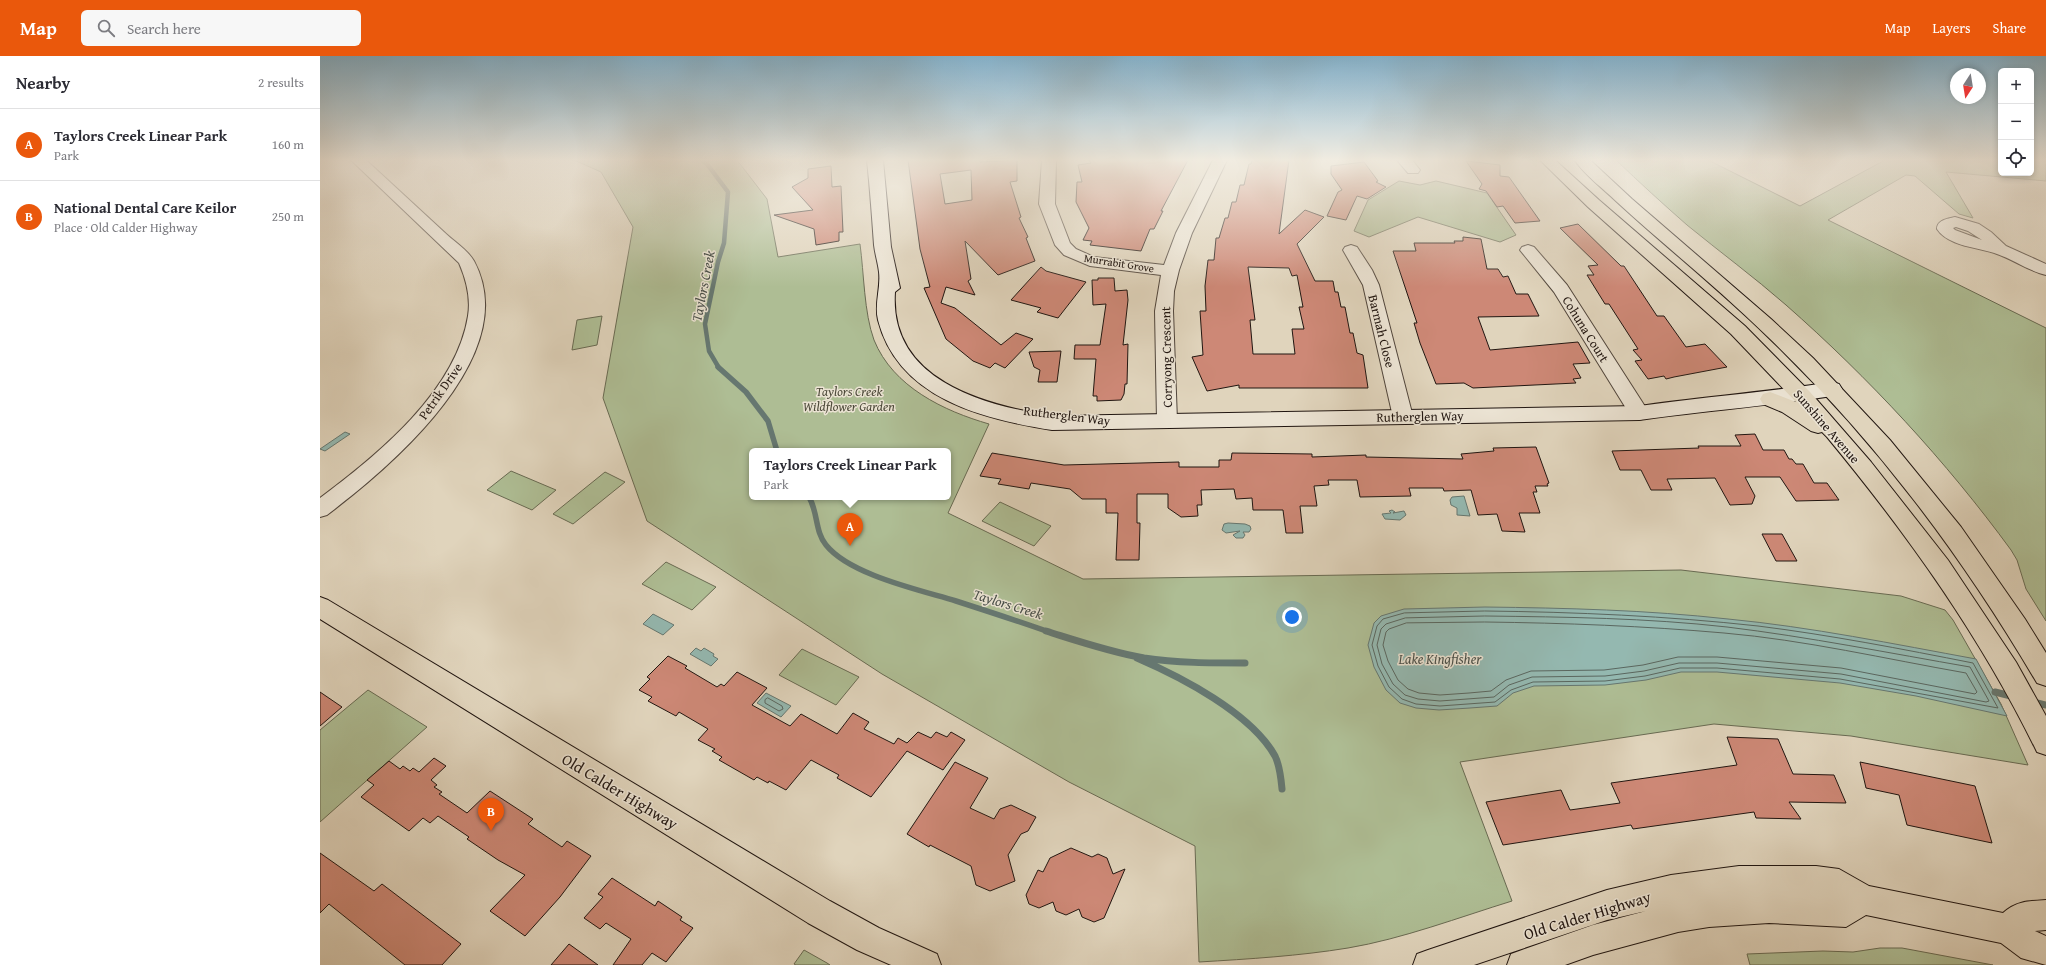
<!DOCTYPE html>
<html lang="en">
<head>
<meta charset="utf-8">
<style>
	:root { --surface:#fff; --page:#f7f7f7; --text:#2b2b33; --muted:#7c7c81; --line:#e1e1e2; --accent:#ea580c }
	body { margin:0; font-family:"Gentium Book Plus",serif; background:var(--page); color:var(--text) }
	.controls { position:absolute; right:12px; top:12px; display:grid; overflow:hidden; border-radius:6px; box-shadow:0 2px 6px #0003 }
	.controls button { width:36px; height:36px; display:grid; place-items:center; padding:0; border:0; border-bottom:1px solid var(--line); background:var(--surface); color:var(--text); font:20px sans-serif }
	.compass { position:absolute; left:1630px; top:12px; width:36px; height:36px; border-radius:50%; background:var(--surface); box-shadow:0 2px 6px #0003; rotate:192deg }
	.you { position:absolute; left:972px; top:561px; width:14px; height:14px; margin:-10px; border:3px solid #fff; border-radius:50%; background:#1a73e8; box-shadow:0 0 0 6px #1a73e833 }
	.badge { display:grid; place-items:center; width:26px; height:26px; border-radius:50%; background:var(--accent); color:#fff; font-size:13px; font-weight:700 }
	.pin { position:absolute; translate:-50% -33px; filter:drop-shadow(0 1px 2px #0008) }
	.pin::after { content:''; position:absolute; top:21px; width:14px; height:12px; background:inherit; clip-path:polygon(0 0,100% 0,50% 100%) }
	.popup { position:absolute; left:429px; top:392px; width:202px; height:52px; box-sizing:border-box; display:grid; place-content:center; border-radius:6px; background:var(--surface); filter:drop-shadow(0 1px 3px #0005); font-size:13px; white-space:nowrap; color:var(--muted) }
	.popup b { font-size:15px; color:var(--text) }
	.popup::after { content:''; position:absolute; left:50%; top:100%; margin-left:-8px; border:8px solid transparent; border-top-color:var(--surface) }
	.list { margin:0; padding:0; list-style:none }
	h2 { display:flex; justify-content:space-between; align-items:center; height:52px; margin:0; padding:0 16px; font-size:17px }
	h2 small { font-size:13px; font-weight:400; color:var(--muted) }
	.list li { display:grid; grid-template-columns:26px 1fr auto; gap:12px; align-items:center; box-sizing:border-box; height:72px; padding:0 16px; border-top:1px solid var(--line) }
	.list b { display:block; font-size:15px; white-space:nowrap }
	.list p { margin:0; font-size:13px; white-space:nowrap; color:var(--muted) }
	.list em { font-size:13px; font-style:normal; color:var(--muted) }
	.icon { flex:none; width:22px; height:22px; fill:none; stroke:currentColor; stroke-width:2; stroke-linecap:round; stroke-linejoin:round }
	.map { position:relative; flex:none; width:1726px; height:909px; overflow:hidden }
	header { display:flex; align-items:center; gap:24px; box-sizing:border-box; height:56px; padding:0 20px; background:var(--accent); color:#fff }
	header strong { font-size:19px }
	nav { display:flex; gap:22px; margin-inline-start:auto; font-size:14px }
	.search { width:280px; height:36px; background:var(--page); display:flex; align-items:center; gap:10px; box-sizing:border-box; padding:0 14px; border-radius:6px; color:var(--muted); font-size:15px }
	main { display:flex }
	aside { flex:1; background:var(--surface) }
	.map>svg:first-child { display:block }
	.green { fill:#aebd94; stroke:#686a52; fill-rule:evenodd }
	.water { fill:#94b8b0; stroke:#667770 }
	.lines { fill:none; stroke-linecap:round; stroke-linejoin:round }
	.shore { stroke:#5a6760; stroke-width:1 }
	.stream-far2 { stroke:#667770; stroke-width:4.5 }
	.stream-far1 { stroke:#667770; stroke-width:5.5 }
	.stream { stroke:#667770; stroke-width:7 }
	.building { fill:#cd8876; stroke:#211611; fill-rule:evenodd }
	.street-casing { stroke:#51463c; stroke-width:2 }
	.secondary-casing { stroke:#211611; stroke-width:2 }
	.primary-casing { stroke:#211611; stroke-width:2 }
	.street { fill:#ebe3d3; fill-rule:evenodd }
	.secondary { fill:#ebe3d3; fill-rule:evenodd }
	.primary { fill:#e0d4bc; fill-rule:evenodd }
	.labels { text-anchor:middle; stroke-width:3; stroke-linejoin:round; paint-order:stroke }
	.far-street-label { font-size:11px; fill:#211611; stroke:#ebe3d3 }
	.street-label { font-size:13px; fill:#211611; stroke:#ebe3d3 }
	.park-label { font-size:13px; font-style:italic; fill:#4b4838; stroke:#ebe3d3 }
	.water-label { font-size:14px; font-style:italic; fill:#494f49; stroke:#ebe3d3 }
	.near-street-label { font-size:16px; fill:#211611; stroke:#ebe3d3 }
</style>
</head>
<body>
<header>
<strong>Map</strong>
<div class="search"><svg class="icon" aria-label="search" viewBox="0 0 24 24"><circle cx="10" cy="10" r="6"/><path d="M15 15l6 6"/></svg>Search here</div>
<nav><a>Map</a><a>Layers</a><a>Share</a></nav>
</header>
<main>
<aside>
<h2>Nearby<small>2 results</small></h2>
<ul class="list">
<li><span class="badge">A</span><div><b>Taylors Creek Linear Park</b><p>Park</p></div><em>160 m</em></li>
<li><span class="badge">B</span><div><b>National Dental Care Keilor</b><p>Place · Old Calder Highway</p></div><em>250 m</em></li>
</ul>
</aside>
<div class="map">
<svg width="1726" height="909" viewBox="0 0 1726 909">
	<rect width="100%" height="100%" fill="#e0d4bc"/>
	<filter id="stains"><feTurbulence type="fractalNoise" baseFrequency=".005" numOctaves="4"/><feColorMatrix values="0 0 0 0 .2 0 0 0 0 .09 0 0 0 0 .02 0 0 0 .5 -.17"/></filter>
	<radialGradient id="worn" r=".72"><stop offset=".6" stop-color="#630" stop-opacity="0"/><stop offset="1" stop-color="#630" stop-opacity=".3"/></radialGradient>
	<path class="green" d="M254,104H417L447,143L458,201L540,188C544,217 544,257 554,284C573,331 624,355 669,368L628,457L763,523L1361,514L1581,540L1625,554L1633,564L1681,648L1708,709L1531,680L1394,668L1140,706L1192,845C1140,861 1082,883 1028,892C979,900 929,903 879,906L875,790L749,726L562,618L327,465L283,342L313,171L281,116ZM432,395H628V441H432Z
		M1296,104H1388L1480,150L1565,104H1681V117H1711V104H1726V125L1626,116L1653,162L1639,158L1595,120L1586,119L1508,164L1726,272V565L1706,533L1697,504L1691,494C1626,405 1549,322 1466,249C1434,221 1400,196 1367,169C1343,148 1319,126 1296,104Z
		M1079,125L1100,129L1116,125L1167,137L1196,179L1180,186L1098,161L1049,181L1034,175L1048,144Z
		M282,260L277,289L252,294L257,264Z
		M191,415L236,434L212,454L167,434Z
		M285,416L305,426L253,468L233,458Z
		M680,446L731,470L714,490L662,465Z
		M346,506L396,531L372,554L322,528Z
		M482,593L539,621L516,649L459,619Z
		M48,634L107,671L0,766V674Z
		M1560,892H1582L1673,909H1430L1427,898L1503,895L1533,896Z
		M484,894L507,907L510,909H476L474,908Z"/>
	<path class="water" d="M25,376L30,378L5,395L0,393Z
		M1144,440L1150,460L1137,459V452L1131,449L1130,444L1132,441Z
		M1072,454L1075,456L1073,457L1084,455L1086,459L1080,464L1065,463L1062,458L1071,457L1069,455Z
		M908,467L925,468L930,470L931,473L929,476H923L925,479L923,482H916L913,479L920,475L906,477L902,474L904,468Z
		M1165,551C1246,552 1327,554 1408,563C1491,571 1574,588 1656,603L1687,660L1596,640L1520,627L1397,616H1361L1326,624L1285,629L1214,630L1193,637L1177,650L1150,652L1119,654L1096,652L1080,647L1066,634L1054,611L1048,589L1054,567L1061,560L1084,553Z
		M333,558L354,569L343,579L323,568Z
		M376,592L381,595L384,592L394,598L393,600L398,603L391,610L370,598Z
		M446,637L471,650L461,661L437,647Z"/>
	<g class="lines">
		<path class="shore" d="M1165,555C1256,556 1347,560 1438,570C1510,579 1582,593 1653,607L1678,652L1520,623L1397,612H1360L1325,620L1285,625L1213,626L1191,634L1175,646L1120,650L1096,648L1082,643L1069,631L1058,610L1052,589L1057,570L1063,563L1084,557Z
			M1165,560C1246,561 1327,562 1407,571C1489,581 1569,597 1650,611L1669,645L1666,646L1521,618L1397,607H1359L1324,615L1285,620L1212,621L1189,629L1174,641L1120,645L1098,643L1085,639L1073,628L1062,608L1057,589L1061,573L1066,568L1085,562Z
			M1165,566C1245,567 1324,570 1404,577C1485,584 1566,603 1646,617L1657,636L1655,638L1521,612L1397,601H1358L1323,609L1284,614L1211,615L1186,624L1171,635L1149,637L1120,639L1099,637L1088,633L1078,624L1068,605L1063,589L1066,576L1069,573L1086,567Z
			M448,642L462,650L463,653L459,655L445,647V644Z"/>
		<path class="stream-far2" d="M381,104L387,108L408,136L404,187L398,206L385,268L389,295L399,312"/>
		<path class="stream-far1" d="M398,311L426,336L448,365L457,395
			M489,441C498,456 495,476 506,489C530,519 600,534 636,545C667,555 698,565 729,576"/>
		<path class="stream" d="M726,575C758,585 790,596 824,602C857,607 891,607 925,607
			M817,602C861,621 931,657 955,700C960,710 961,722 962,733
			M1675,636L1695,641
			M1713,646L1726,649"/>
	</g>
	<path class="building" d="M588,104H660V106L697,104V125L690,126L701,161L699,162L708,181L706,182L715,205L678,219L645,185L651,223L648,225L655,239L626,231L621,247L635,252L681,289L696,277L713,283L685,312L675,307L670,312L653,305L626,283L604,232L610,231L600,193ZM651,114L652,144L625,148L620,118Z
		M769,104H868L841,155H843L834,173H830L821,195L770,189L772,185L763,184L769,172L756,146L757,126H762L758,109L771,107Z
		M932,104H969L959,178L985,154L1004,161L977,188L995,225H1013L1015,236H1018L1021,251H1025L1030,277H1033L1037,297L1043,299L1048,332H919V329L887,335L872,301L883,299L880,255H886L885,230L888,204H894L896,182H899L905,162H908L912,146H916L920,129H924L929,108H931ZM928,211L969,212L972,220L977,219L983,251H979L984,273H972L975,298H933L930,264H935Z
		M1146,105L1180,109V120L1189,121L1220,165L1195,167L1183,150L1177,151L1166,135L1159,133L1162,128Z
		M1044,106L1058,125L1056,126L1066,131L1047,143L1037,140L1026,164L1007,160L1018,136L1022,134L1011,118V110Z
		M511,110L512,131L521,130L523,176H519V185L496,189L494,173L454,159L493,154L472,131L488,122V113Z
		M1258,168L1301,210H1304L1337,260H1344L1366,291L1385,288L1407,311L1354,321L1346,323L1344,320L1328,323L1315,305L1322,304L1313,294L1318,293L1289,248H1285L1267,219H1274L1268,210L1278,209L1240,172Z
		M1143,181L1161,183L1167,213H1178L1183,221L1188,220L1196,238H1208L1219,260L1158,261L1170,294L1258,286L1270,307L1253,308L1261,322L1253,323L1256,327L1153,332L1144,327L1116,328L1100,287L1094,267H1097L1073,195H1096L1094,187H1135L1134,185H1143Z
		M721,211L726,215L766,226L738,262L717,256L721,252L691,244Z
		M778,222H794L795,235L807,234L808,244L803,289L808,288L807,328H805L804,338L801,344L777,345V340H773L776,303H754L755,289H780L786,248L773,249L772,224H778Z
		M741,295L737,326H718L720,314L714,311L709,296Z
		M1435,378L1443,394H1464L1469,403H1472L1476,408H1483L1494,427H1507L1519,444L1476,445L1460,421H1425L1435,440L1432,448L1410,449L1395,422L1347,423L1352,434H1331L1321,414H1300L1292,395L1379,392L1378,390H1421L1415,379Z
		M1216,391L1229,427L1227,428L1228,430H1215L1217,436H1213L1220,457H1199L1205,476L1182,475L1177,458L1158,459L1151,434L1124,435L1123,432H1089L1091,440L1040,441L1037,424H1008L1009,429L994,430L997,450H980L983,477H966L963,454H933L932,442L916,443L914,433L881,434L882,449H877L878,460L861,461L848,452V438H817V467H820L819,504H796L798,457H786V443H762L750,433L711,427L709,433L678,428L681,423L660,420L672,397L744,409L859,406V411H899V404H911L912,397L992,398V401L1046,399V401L1143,403L1141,398L1174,395L1173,392Z
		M1442,478H1462L1477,505H1456Z
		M348,600L367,610L365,612L397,631L401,628L404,630L417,616L447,632L432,649L470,670L481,658L517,678L533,657L549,666L544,673L574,688L578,682L587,687L598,676L611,682L616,676L627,681L631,676L645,684L623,714L587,695L551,741L517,722L519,719L491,704L466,734L449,725L448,727L437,721L434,724L399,704L402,701L392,695L395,693L378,684L388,673L359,656L356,660L328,645L332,641L319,634L330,623L327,621Z
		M0,636L22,651L0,670Z
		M1407,681L1458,683L1473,718L1514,719L1526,747L1469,746L1481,763L1436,762L1434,756L1313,773L1311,769L1183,789L1166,746L1241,734L1250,754L1300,747L1291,727L1417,709Z
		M114,702L126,710L111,724L117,729L114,731L122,736L119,738L147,757L170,735L213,763L208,768L242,791L247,785L271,800L240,841L205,880L170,855L205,819L178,804L147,783L149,781L118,760L110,767L103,762L89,775L41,741L54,729L47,724L69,705L80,713L83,710L90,715L93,712L99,716Z
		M635,706L668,722L650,752L674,763L680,753L691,749L716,761L708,775L701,778L688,799L695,825L670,835L656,829L651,810L610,789L609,791L587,778Z
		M1540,706L1655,730L1672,787L1587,769L1579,739L1546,732Z
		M751,792L772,801L778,798L787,802L793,818L805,813L784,862L774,866L762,861L759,853L746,859L736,855L733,846L719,852L709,848L706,839L718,814L723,816L730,802Z
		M0,797L54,835L62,828L141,888L122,909H85L9,848L0,857Z
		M292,822L335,850L338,845L362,861L360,864L373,872L346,906L332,897L322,909H293L311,883L286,867L280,873L264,862L283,841L278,838Z
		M249,888L278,909H231Z"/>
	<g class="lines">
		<defs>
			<path id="street" d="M31,104H46C72,128 98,152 124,176C133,185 148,194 154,205C204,298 72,410 7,459L0,461V442C58,399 136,335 148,260C151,242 146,223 139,207Z
				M722,104H736L735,148L750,187L756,193L774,201L844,209L856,177L893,104H907L872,177L859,214L854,235L853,255L857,365L854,370L847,372L840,370L837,365L835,255L841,219L770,210L744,199L735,189L719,148Z
				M1077,104H1092L1100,114L1098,117H1088Z
				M1635,161L1659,168L1671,176L1686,190L1726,208V219C1709,215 1694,204 1677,198C1659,191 1629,191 1617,173C1617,164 1627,163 1635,161ZM1636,171L1648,175L1662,184L1635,174L1633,172Z
				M1031,189L1037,191L1052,214L1059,229L1093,361L1090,366L1083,368L1076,366L1073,361L1043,229L1023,194L1025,191Z
				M1208,189L1214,191L1247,229L1326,352L1329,357L1326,362L1319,364L1312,362L1234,236L1200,194L1202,191Z"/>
			<path id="secondary" d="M547,104H563L571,191L580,232L575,236C569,324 663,349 732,360L1319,350C1383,341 1448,336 1512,326L1519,328L1522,333L1519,338L1512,340C1448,350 1383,355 1319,364L732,374C662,363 578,342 558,264C554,248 561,232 559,216C558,207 555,198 554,189C552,161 550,132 547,104Z"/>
			<path id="primary" d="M1220,104H1235L1279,144L1425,270L1490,336L1551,406L1628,504L1696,606L1726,660V699L1717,696C1661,581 1588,479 1507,381L1502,376L1498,377L1491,375L1462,356L1443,348L1440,343L1443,338L1450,336L1476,346L1411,278L1268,151Z
				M1255,104H1270L1312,143L1451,263L1493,302L1570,384L1641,471L1705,563L1726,597V630L1717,627C1641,498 1555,384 1447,280C1399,233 1346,191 1297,146C1285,134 1262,117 1255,104Z
				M0,541L8,544L510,845L559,872L617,898L621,909H571L537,894L488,867L0,563Z
				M1419,810H1496L1519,813L1549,830L1683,857C1696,845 1709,845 1726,844V874L1715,875L1726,880V909L1701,902L1681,887L1546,859L1526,871L1449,867L1389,871L1358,876L1273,899L1245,909H1187L1191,898L1202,894L1273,869L1326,855L1287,864L1154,909H1093L1097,898L1108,894L1287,834L1351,819Z"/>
		</defs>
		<use href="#street" class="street-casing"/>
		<use href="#secondary" class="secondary-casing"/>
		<use href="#primary" class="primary-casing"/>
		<use href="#street" class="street"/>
		<use href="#secondary" class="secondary"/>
		<use href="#primary" class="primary"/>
	</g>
	<linearGradient id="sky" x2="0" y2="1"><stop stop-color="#86b6d2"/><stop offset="0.45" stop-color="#f1ece1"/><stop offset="1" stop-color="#f1ece1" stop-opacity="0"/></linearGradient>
	<rect width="1726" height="231" fill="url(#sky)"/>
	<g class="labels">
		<g class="far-street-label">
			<text transform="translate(799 207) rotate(9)" y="4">Murrabit Grove</text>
		</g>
		<g class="street-label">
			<text transform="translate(1266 273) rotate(58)" y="5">Cohuna Court</text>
			<text transform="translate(1062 275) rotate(76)" y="5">Barmah Close</text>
			<text transform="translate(846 301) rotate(-91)" y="5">Corryong Crescent</text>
			<text transform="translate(120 335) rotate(-55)" y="5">Petrik Drive</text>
			<text transform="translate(747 359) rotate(7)" y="5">Rutherglen Way</text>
			<text transform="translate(1100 360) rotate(-1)" y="5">Rutherglen Way</text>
			<text transform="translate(1507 370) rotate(49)" y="5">Sunshine Avenue</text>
		</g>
		<g class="park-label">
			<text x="529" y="340">Taylors Creek<tspan x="529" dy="15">Wildflower Garden</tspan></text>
		</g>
		<g class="water-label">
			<text transform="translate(383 230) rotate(-79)" y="5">Taylors Creek</text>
			<text transform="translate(688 548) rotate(17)" y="5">Taylors Creek</text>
			<text x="1120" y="608">Lake Kingfisher</text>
		</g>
		<g class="near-street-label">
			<text transform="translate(300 735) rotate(31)" y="6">Old Calder Highway</text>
			<text transform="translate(1267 859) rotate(-17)" y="6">Old Calder Highway</text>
		</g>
	</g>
	<rect width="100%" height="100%" filter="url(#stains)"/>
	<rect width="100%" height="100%" fill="url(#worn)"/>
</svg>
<div class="controls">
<button>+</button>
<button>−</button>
<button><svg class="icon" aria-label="locate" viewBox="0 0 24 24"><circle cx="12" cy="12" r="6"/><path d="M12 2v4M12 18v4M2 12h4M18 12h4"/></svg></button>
</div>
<svg class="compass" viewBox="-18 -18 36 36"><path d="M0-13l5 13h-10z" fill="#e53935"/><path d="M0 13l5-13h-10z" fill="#7c7c81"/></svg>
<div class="you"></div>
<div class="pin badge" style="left:530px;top:490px">A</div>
<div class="popup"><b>Taylors Creek Linear Park</b>Park</div>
<div class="pin badge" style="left:171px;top:775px">B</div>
</div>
</main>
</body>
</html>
